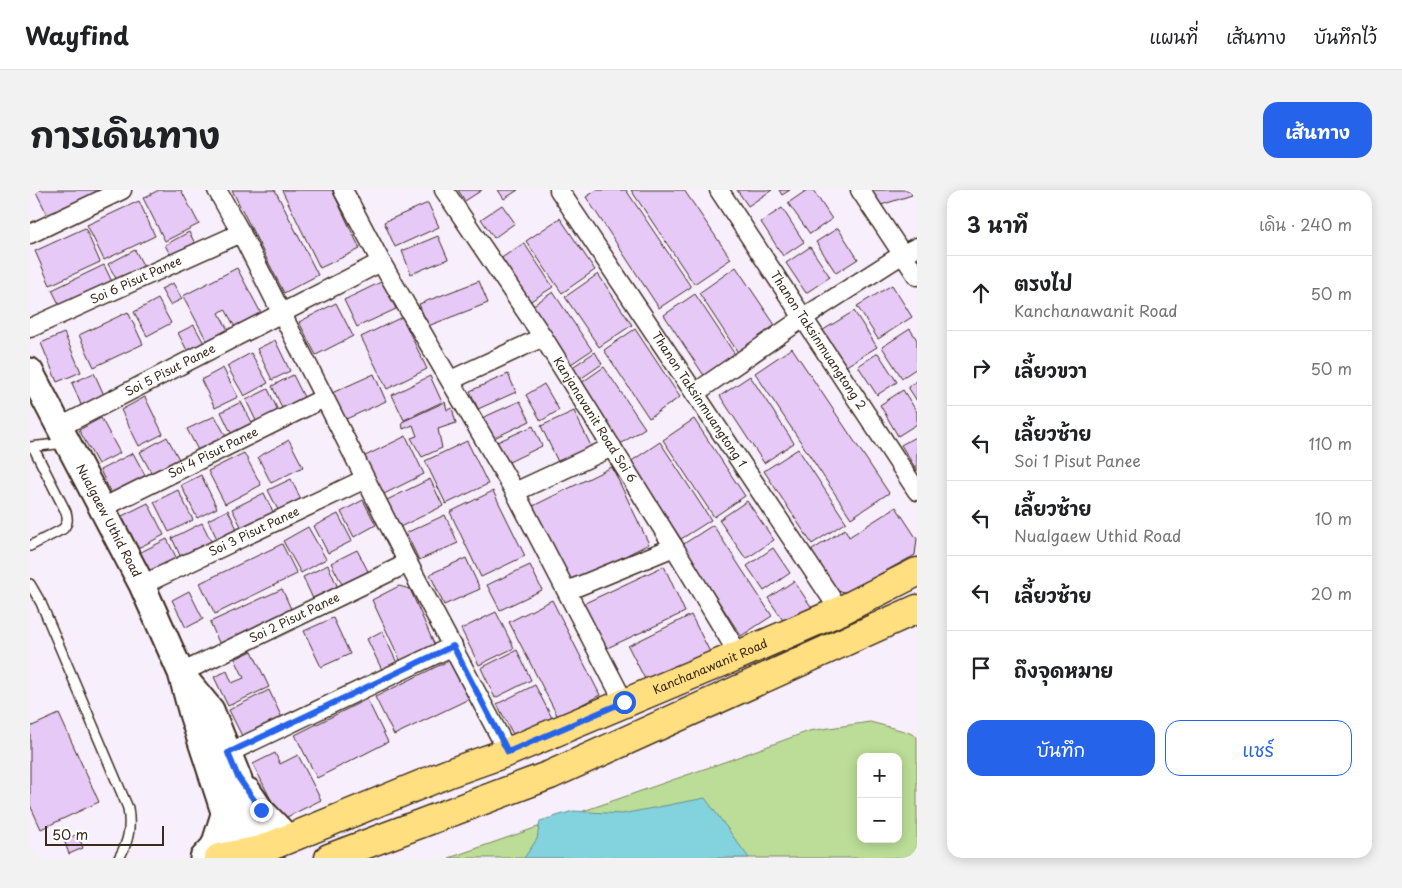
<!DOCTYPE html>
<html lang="th">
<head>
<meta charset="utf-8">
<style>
	:root { --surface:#fff; --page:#f2f2f2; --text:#202124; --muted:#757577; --line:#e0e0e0; --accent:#2563eb }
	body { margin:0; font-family:"Playpen Sans","Playpen Sans Thai",sans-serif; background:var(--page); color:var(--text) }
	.controls { position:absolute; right:15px; bottom:15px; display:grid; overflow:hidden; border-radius:10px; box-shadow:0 2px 12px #0003 }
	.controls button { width:45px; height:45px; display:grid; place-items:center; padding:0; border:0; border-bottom:1px solid var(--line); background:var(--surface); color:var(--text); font:25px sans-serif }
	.scale { position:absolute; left:15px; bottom:12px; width:119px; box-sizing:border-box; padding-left:5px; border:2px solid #3b2a1e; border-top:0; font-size:14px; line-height:18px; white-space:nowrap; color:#3b2a1e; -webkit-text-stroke:4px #fff; paint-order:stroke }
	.stop { position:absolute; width:15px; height:15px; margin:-11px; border:4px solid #2563eb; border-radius:50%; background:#fff }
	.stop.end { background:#2563eb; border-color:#fff; box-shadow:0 1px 5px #0008 }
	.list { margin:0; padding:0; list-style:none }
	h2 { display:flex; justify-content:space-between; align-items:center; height:65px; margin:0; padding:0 20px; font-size:21px }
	h2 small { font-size:16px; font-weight:400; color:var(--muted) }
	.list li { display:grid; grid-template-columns:32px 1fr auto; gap:15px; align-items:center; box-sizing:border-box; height:75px; padding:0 20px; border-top:1px solid var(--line) }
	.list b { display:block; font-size:19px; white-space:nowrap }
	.list p { margin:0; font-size:16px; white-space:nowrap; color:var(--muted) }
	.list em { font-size:16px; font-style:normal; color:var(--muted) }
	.actions { display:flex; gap:10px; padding:15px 20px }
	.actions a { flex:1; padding:11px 0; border:1px solid var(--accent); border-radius:15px; text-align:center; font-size:18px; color:var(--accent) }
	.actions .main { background:var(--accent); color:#fff }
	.icon { flex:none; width:28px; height:28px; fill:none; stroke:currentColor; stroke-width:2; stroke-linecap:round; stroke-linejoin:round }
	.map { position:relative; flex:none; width:887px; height:668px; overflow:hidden; border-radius:15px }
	header { display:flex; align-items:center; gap:30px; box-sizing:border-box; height:70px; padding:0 25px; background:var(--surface); border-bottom:1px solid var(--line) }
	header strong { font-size:24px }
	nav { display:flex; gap:28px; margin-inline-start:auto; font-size:18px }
	.intro { display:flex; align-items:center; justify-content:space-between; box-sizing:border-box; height:120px; padding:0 30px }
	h1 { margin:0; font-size:35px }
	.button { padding:12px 22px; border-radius:15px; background:var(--accent); color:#fff; font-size:18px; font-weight:700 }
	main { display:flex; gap:30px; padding:0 30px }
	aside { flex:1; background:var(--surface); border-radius:15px; box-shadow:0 2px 12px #0003 }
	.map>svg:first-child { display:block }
	.green { fill:#bbdd97; stroke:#7b845a; fill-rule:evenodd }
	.water { fill:#83d3de; stroke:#668f91 }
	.building { fill:#e6c9f7; stroke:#3b2a1e }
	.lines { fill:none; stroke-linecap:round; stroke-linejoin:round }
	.lane-casing { stroke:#3b2a1e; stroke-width:12 }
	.street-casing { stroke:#3b2a1e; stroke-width:21 }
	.secondary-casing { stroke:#3b2a1e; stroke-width:29 }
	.primary-casing { stroke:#3b2a1e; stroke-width:31 }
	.lane { stroke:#fff; stroke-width:9 }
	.street { stroke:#fff; stroke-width:18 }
	.secondary { stroke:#fff; stroke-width:25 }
	.primary { stroke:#ffdf80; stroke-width:28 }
	.route { stroke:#2563eb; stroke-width:6 }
	.labels { text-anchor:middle; stroke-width:4; stroke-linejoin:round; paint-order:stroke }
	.street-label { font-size:12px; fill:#3b2a1e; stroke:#fff }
</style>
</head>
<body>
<header>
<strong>Wayfind</strong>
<nav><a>แผนที่</a><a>เส้นทาง</a><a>บันทึกไว้</a></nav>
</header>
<div class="intro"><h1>การเดินทาง</h1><a class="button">เส้นทาง</a></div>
<main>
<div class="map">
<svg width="887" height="668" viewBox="0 0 887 668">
	<rect width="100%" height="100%" fill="#f8effd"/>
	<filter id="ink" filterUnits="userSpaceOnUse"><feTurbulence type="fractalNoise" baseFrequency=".02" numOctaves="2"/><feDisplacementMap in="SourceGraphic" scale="10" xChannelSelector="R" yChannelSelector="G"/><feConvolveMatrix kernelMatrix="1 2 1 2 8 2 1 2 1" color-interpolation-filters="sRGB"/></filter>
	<g filter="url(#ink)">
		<path class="green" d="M840,532L878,542L887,547V668H419L697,571L779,541ZM831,567H868V649H831Z"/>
		<path class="water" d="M675,608L719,668H494L507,649L510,631L543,621L592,624Z"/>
		<path class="building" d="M5,0H71L18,26Z
			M129,0H151L169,34L135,51L113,8Z
			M202,0H245L288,85L254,103Z
			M252,0H302L330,59L290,78Z
			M428,0H452L435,11Z
			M468,0H488L474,9Z
			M567,0H596L661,97L629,118L556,7Z
			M601,0H654L701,69L664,94Z
			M707,0H742L718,16Z
			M749,0H760L752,5Z
			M777,0H783L802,29L780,44L758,13Z
			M839,0H880L882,5L845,17Z
			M109,11L125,46L74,70L57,35Z
			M398,13L409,37L365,57L354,32Z
			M472,15L485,33L464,48L451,29Z
			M752,18L774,52L753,66L731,32Z
			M530,28L565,80L532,103L496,51Z
			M55,38L70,72L20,95L5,61Z
			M808,38L828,69L806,83L786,52Z
			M159,42L167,57L143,70L135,55Z
			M408,46L418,69L381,84L372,61Z
			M494,53L523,97L496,114L467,71Z
			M780,57L800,87L776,103L756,73Z
			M105,60L115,79L88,92L78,74Z
			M74,75L84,96L32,120L22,100Z
			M706,77L747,138L709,164L669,103Z
			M207,78L232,125L206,139L195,119L189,123L198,140L177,151L153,106Z
			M568,84L602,135L569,157L535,107Z
			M353,91L366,119L327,137L314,110Z
			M449,91L458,113L398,136L389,114Z
			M143,93L152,109L140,115L131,99Z
			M862,95L882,127L848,149L827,116Z
			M523,102L562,160L538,176L499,118Z
			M665,104L706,166L675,187L634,125Z
			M128,109L141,133L117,146L104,122Z
			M306,113L323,146L286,165L269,132Z
			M824,121L847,157L813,178L790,142Z
			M98,122L113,154L64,177L49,145Z
			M372,127L397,179L357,199L331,147Z
			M164,135L176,157L160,166L148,143Z
			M605,139L650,207L619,228L574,160Z
			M880,139L887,150V178L872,188L852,157Z
			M34,143L51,182L27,192L11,153Z
			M245,150L260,181L242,190L227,159Z
			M762,158L859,303L821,328L725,183Z
			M565,162L572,174L546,192L538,180Z
			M221,163L238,193L214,206L197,176Z
			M848,163L867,192L847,205L828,176Z
			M574,177L615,238L589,255L548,195Z
			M193,178L208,207L185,218L171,190Z
			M64,183L75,207L52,217L42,193Z
			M344,184L356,211L314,230L302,203Z
			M478,184L486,202L448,219L440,201Z
			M263,185L276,211L254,222L242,196Z
			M400,186L412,212L374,230L362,205Z
			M720,186L764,253L734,273L690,206Z
			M887,191V211L878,197Z
			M514,194L529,220L511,231L496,205Z
			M238,199L250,225L228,235L216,210Z
			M873,200L887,222V234L868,246L850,215Z
			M115,207L133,244L109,256L91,220Z
			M490,211L500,231L462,249L452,228Z
			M211,212L224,236L203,247L191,222Z
			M415,212L417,220L422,218L426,233L408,239L412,258L392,267L381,248L387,246L383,235L373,239L372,232Z
			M544,221L562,258L529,274L511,236Z
			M185,226L198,250L170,264L157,239Z
			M71,228L90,263L68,274L49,240Z
			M664,229L715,306L684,327L633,250Z
			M503,236L512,256L475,274L465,253Z
			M376,246L394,284L350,306L331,268Z
			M887,246V281L871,255Z
			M137,247L150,271L123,286L110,262Z
			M259,250L273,277L241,293L228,267Z
			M437,251L458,294L416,314L395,271Z
			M630,252L681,330L651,349L600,272Z
			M768,259L816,332L782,354L734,281Z
			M103,263L117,289L83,307L70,280Z
			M214,263L231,295L195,314L178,281Z
			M582,277L619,354L539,394L501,317Z
			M171,285L187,318L167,328L151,295Z
			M261,289L272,312L250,324L238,300Z
			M400,289L413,316L370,337L357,310Z
			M148,300L163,330L139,342L124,312Z
			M463,301L495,366L451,387L420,322Z
			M234,303L245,326L214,342L202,319Z
			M333,310L346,335L324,347L311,322Z
			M717,311L744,350L716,369L689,330Z
			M118,313L134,345L106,359L90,327Z
			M866,317L887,349L885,365L817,402L804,401L779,362L815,339L819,347Z
			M198,320L209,343L189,353L178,330Z
			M308,324L322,351L298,363L284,336Z
			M415,325L428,353L389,370L376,343Z
			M172,333L183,355L152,370L142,348Z
			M683,335L742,426L711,446L652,355Z
			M278,337L296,369L271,383L253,351Z
			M137,349L148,371L120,385L109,363Z
			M252,354L267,384L185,424L170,393Z
			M743,358L760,383L734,401L717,376Z
			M327,360L340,385L314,398L301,373Z
			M436,368L450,399L414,415L400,384Z
			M298,375L309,400L284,411L273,387Z
			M500,375L512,400L470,420L457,395Z
			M634,376L655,422L575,459L553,414Z
			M764,391L782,418L756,435L738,408Z
			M369,396L380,399L405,456L371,472L342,410Z
			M252,399L262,421L190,455L180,432Z
			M159,401L173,429L156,438L142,410Z
			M522,410L570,505L528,527L479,432Z
			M466,422L484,458L449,475L431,439Z
			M661,425L680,462L617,493L598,456Z
			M303,428L320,464L291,477L274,441Z
			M352,441L368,475L353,482L337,449Z
			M487,460L501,490L465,508L451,478Z
			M222,461L239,497L198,516L184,487L197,481L202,493L214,488L205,469Z
			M420,470L439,509L364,545L345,507Z
			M505,495L522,528L485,548L467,514Z
			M239,500L252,528L213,548L199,520Z
			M337,509L358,552L287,588L265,545Z
			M29,524L69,612L11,639L0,615V537Z
			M245,563L250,574L268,565L291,610L251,630L223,574Z
			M48,644L53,658L39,664L34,650Z"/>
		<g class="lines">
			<defs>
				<path id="lane" d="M0,257L35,253
					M0,356L33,339C38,333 38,329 36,322L3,257
					M0,394L11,413L98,618C101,637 99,651 89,668"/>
				<g id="street">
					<path d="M187,0L211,43L378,373L478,562"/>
					<path d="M313,0L351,72L485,302L594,512"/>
					<path id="s1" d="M414,0L513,147L644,357L709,465"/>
					<path id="s2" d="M529,0L810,421"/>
					<path id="s3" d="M689,0L887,301"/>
					<path d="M830,0L887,86"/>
					<path d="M0,44L92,0"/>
					<path id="s4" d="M0,138L211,43"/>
					<path d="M421,190L513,147"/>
					<path d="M665,203L773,128L873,64L887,57"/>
					<path id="s5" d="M30,237L351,72"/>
					<path d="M485,302L582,257"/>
					<path id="s6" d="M72,318L294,208"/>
					<path id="s7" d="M112,395L335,289"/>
					<path d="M537,401L644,357"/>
					<path id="s8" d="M151,483L378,373"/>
					<path d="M198,563L423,456"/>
				</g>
				<g id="secondary">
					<path id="s9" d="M0,181L112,395L151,483L162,524L209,668"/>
					<path d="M157,491L181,520L208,587L234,668"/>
					<path d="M218,601L231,620L259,649"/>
					<path d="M173,668L184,656L195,621"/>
				</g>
				<g id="primary">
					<path id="s10" d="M189,668L231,660L419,583L478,562L709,465L810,421L887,382"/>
					<path d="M299,668L520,585L887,419"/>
				</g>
			</defs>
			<use href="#lane" class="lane-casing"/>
			<use href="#street" class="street-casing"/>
			<use href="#secondary" class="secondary-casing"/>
			<use href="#primary" class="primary-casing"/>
			<use href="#lane" class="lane"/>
			<use href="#street" class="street"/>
			<use href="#secondary" class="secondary"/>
			<use href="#primary" class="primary"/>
		</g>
	</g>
	<g class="lines" filter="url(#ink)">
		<path class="route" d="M231,620L208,587L198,563L423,456L478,562L594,512"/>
	</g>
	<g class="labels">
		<g class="street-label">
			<text dy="4" stroke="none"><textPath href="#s4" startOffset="116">Soi 6 Pisut Panee</textPath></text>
			<text dy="4" stroke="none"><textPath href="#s3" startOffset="180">Thanon Taksinmuangtong 2</textPath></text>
			<text dy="4" stroke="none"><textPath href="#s5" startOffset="124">Soi 5 Pisut Panee</textPath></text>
			<text dy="4" stroke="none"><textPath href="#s2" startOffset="252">Thanon Taksinmuangtong 1</textPath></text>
			<text dy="4" stroke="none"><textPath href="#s1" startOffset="275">Kanjanavanit Road Soi 6</textPath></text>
			<text dy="4" stroke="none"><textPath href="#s6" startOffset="124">Soi 4 Pisut Panee</textPath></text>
			<text dy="4" stroke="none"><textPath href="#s9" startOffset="169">Nualgaew Uthid Road</textPath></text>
			<text dy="4" stroke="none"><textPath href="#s7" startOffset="124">Soi 3 Pisut Panee</textPath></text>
			<text dy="4" stroke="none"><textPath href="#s8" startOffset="126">Soi 2 Pisut Panee</textPath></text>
			<text dy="4" stroke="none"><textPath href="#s10" startOffset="528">Kanchanawanit Road</textPath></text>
		</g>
	</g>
</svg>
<div class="controls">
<button>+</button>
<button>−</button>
</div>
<div class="scale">50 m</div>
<div class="stop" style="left:594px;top:512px"></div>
<div class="stop end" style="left:231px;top:620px"></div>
</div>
<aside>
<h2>3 นาที<small>เดิน · 240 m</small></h2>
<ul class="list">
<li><svg class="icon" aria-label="ahead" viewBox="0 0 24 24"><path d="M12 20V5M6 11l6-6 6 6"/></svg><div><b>ตรงไป</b><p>Kanchanawanit Road</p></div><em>50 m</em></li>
<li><svg class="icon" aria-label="right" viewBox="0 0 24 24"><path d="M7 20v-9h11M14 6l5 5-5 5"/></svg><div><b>เลี้ยวขวา</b></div><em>50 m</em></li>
<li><svg class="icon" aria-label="left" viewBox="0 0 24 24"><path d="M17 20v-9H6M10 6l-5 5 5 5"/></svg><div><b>เลี้ยวซ้าย</b><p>Soi 1 Pisut Panee</p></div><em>110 m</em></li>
<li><svg class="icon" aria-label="left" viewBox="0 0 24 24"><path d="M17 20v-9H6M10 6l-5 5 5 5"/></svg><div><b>เลี้ยวซ้าย</b><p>Nualgaew Uthid Road</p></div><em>10 m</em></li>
<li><svg class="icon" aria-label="left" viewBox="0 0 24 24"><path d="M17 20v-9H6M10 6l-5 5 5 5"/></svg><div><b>เลี้ยวซ้าย</b></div><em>20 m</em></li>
<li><svg class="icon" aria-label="arrive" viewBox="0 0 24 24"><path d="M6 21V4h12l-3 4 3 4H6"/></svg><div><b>ถึงจุดหมาย</b></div></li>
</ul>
<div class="actions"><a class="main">บันทึก</a><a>แชร์</a></div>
</aside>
</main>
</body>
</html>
